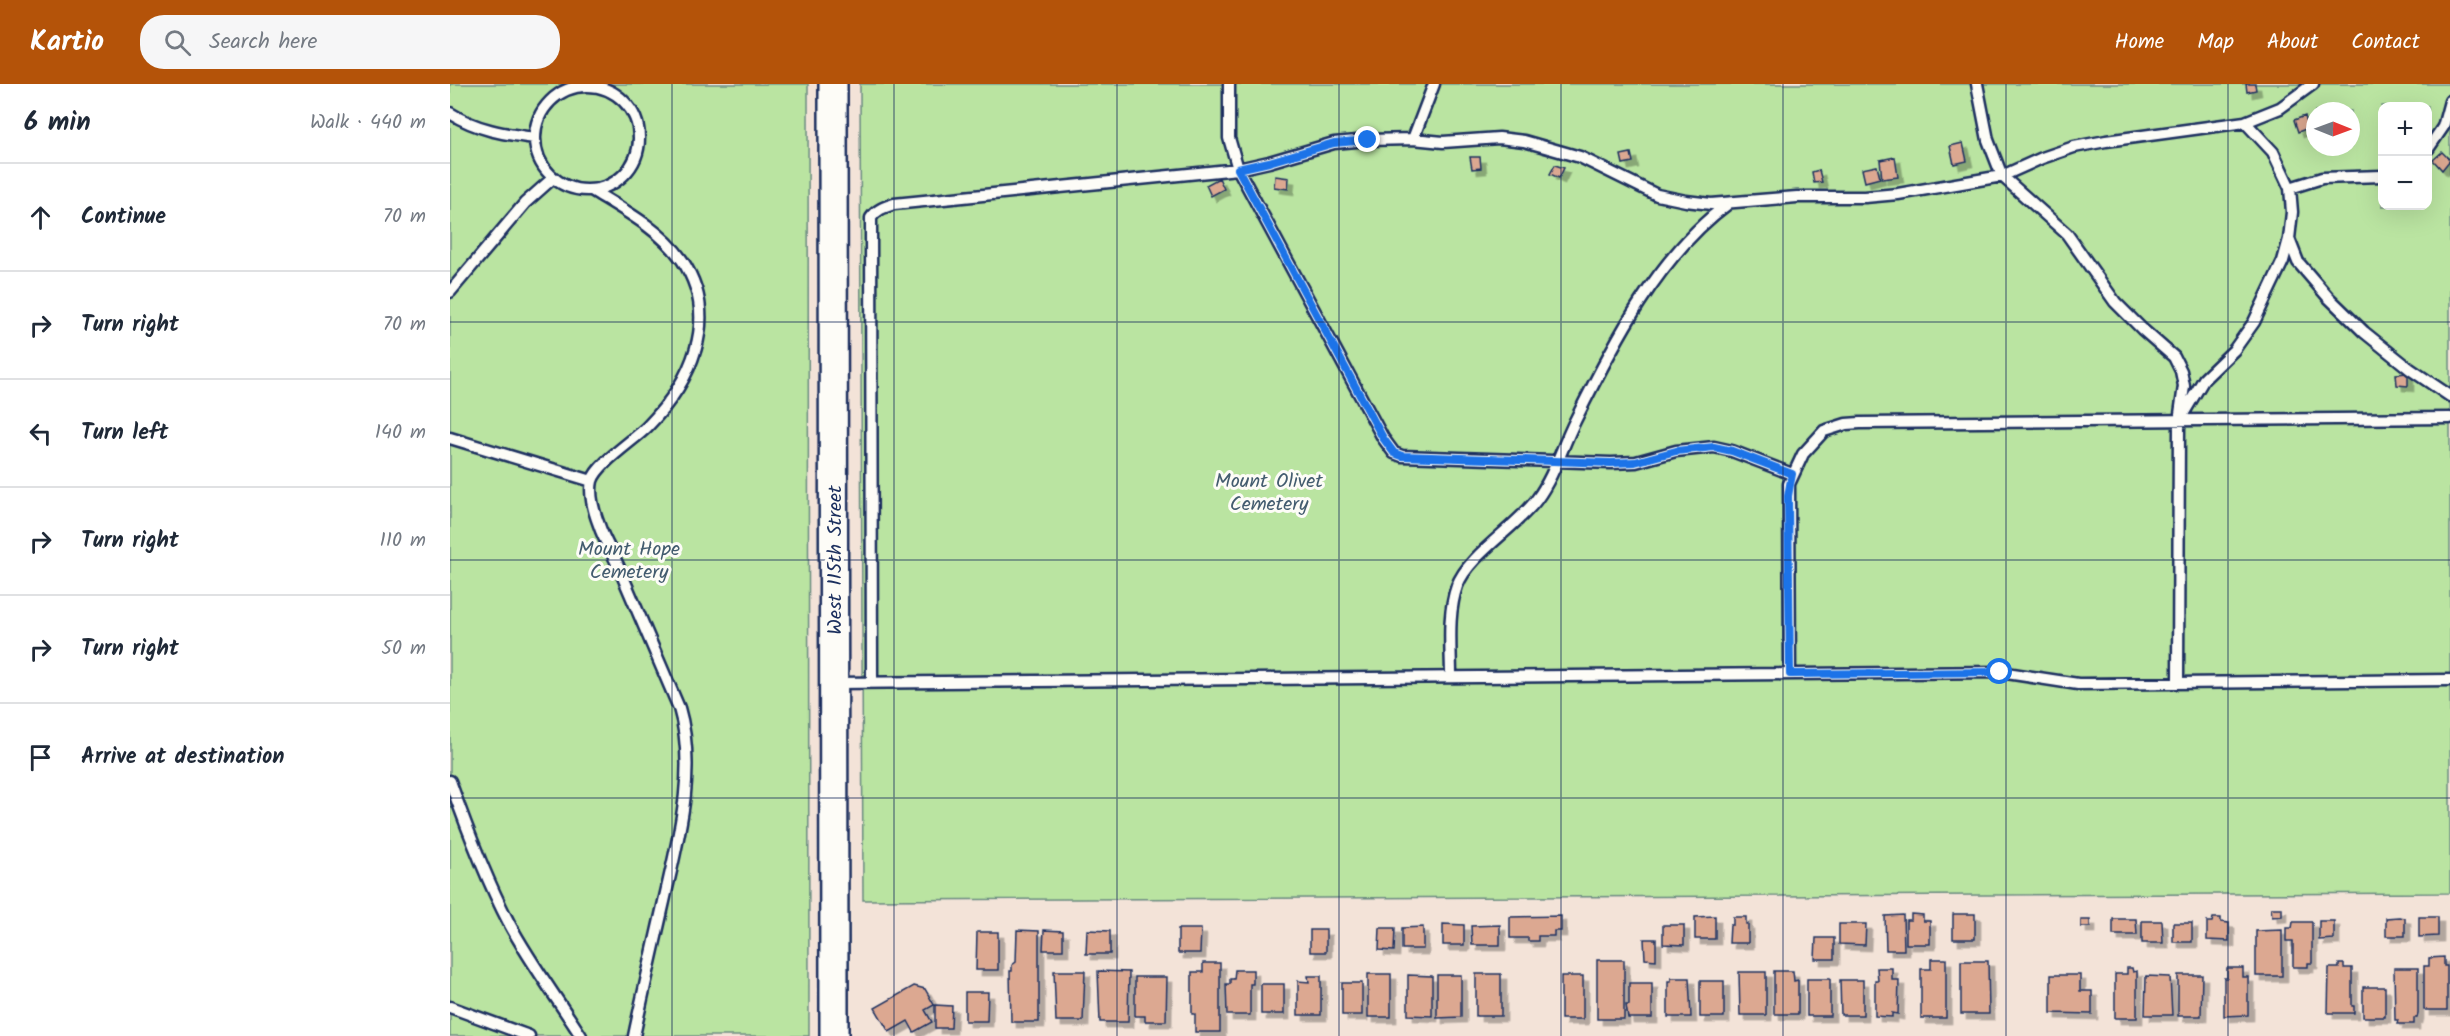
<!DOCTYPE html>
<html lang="en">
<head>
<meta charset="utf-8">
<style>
	:root { --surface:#fff; --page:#f6f6f7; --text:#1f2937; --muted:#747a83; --line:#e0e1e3; --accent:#b45309 }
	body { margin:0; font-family:Kalam,sans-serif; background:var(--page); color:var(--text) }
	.controls { position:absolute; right:18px; top:18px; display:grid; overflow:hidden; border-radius:12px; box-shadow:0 6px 24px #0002 }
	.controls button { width:54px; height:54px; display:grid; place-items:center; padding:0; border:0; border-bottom:2px solid var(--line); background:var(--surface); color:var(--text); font:30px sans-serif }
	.compass { position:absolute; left:1856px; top:18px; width:54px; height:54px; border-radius:50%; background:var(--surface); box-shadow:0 6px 24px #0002; rotate:91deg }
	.stop { position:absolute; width:18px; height:18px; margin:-14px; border:4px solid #1a73e8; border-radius:50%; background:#fff }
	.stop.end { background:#1a73e8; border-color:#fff; box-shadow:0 2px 6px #0008 }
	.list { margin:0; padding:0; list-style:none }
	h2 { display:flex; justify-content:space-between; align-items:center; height:78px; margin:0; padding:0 24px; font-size:26px }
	h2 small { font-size:20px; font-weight:400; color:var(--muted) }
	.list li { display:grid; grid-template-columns:39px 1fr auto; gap:18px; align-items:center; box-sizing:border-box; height:108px; padding:0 24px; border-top:2px solid var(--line) }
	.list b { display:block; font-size:22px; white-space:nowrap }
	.list em { font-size:20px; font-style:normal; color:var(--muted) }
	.icon { flex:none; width:33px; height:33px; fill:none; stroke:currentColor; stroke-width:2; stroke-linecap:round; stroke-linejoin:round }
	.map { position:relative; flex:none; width:2000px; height:952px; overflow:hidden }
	header { display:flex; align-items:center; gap:36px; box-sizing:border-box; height:84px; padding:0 30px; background:var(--accent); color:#fff }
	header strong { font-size:28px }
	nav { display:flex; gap:33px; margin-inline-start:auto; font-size:21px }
	.search { width:420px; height:54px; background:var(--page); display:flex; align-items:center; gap:15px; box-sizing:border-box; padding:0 21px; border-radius:24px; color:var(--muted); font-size:22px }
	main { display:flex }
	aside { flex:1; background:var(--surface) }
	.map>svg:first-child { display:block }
	.green { fill:#bae4a1; stroke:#6a8a80; stroke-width:1.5; fill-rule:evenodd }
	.building { fill:#dca891; stroke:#1b2f5e; stroke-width:1.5; filter:url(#shadow) }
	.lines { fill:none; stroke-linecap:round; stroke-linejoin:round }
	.service-casing { stroke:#1b2f5e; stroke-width:15 }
	.tertiary-casing { stroke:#1b2f5e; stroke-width:32 }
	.service { stroke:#fdfcf7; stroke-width:10 }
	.tertiary { stroke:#fdfcf7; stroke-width:27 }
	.route { stroke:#1a73e8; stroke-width:8 }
	.grid { fill:none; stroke:#1b2f5e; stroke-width:1.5; stroke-opacity:0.55 }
	.labels { text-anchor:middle; stroke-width:6; stroke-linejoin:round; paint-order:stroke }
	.park-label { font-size:20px; fill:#435c6f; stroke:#fdfcf7 }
	.street-label { font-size:20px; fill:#1b2f5e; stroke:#fdfcf7 }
</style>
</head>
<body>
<header>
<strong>Kartio</strong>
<div class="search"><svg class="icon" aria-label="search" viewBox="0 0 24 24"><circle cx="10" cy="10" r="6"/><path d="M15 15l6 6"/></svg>Search here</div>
<nav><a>Home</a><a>Map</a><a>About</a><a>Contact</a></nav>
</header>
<main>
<aside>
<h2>6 min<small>Walk · 440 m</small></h2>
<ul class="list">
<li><svg class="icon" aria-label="ahead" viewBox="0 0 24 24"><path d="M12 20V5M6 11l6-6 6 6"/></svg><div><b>Continue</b></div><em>70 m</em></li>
<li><svg class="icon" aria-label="right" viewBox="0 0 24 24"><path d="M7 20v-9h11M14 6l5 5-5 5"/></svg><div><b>Turn right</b></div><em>70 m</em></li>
<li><svg class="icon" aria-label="left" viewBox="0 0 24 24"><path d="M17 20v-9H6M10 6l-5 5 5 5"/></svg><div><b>Turn left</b></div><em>140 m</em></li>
<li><svg class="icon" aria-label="right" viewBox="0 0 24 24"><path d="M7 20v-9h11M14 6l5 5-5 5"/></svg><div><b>Turn right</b></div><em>110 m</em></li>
<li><svg class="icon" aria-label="right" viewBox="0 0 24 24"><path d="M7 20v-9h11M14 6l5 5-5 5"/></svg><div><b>Turn right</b></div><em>50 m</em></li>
<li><svg class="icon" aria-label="arrive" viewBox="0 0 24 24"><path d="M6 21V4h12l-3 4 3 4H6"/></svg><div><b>Arrive at destination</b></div></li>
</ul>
</aside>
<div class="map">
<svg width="2000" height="952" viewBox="0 0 2000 952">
	<defs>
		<filter id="shadow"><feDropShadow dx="5.5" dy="5.5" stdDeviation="0" flood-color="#0004"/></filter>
	</defs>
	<rect width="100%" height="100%" fill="#f3e3d8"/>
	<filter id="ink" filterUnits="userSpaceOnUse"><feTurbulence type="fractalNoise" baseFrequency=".0167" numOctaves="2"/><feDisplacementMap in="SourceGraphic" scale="12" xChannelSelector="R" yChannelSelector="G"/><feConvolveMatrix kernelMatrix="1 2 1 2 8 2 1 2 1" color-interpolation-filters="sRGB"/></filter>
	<g filter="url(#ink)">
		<path class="green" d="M0,0H358L359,952H0Z
			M410,0H2000V809L413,816ZM1932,22H1978V122H1932ZM1865,27H1901V63H1865Z"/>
		<path class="building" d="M1796,0H1805L1806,6L1797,8Z
			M1855,32L1858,44L1848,48L1844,36Z
			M1513,59L1517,77L1504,80L1500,62Z
			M1992,68L2000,76L1992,86L1983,76Z
			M1181,69L1183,78L1173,80L1171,71Z
			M1020,73H1030L1031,84L1022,85Z
			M1445,73L1448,93L1432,95L1430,76Z
			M1105,81L1114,84L1109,94L1100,90Z
			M1427,82L1430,94L1415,98L1412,85Z
			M1369,86L1372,98L1364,99L1362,88Z
			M825,92L839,94L838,105L824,103Z
			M769,94L774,105L761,112L756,101Z
			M1958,289V302L1947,301L1946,290Z
			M1821,824H1832V832L1822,833Z
			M1461,830L1473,831V837H1480V860H1456V836H1461Z
			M1503,830H1525V855H1503Z
			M1453,831L1454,866H1436L1435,832Z
			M1111,832V847H1104V852H1088V857H1078V854H1060V833Z
			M1265,832V855H1245V833Z
			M1283,833H1296V840H1298V859H1279L1280,841H1283Z
			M1949,833L1955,834V852H1936V834Z
			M1969,833H1988V852L1969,853Z
			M1763,834H1771V838L1779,839V857L1757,856V838H1762Z
			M1663,835H1686L1687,851H1663Z
			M1631,836H1640V843H1631Z
			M1692,837H1712L1713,859H1692Z
			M1869,837H1884V855L1869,856Z
			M1843,838H1862V879H1858V883H1843V857H1836V844H1842Z
			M1723,839H1742V858H1723Z
			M993,840L1014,841V861H993Z
			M1389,840H1416L1415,861L1389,860Z
			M1050,841V861H1022L1021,842Z
			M1213,841H1234V861L1213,860Z
			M973,843V865H952V844Z
			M930,844H945L944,867L929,866Z
			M728,845H751L750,869H728Z
			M567,846L589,847V938H561L560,887H562V881L566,878Z
			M594,846L613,847V866H593Z
			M637,846L660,847V870H636Z
			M860,846H876V868H860Z
			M1832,846V892H1806V847Z
			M527,848H548V886H526Z
			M1366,854H1384V875H1365Z
			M1194,855H1206V876L1195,875Z
			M1994,873V882H1997V926H1974V882H1979V874Z
			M1481,875H1496V934H1471V885H1481Z
			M1147,876H1174V935H1147Z
			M1511,877H1538L1539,930H1511Z
			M753,879H770V948H745V930H742V888H753Z
			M1889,880H1894V884H1902V922H1904V929H1878L1879,884H1889Z
			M1427,884H1442V896H1449L1448,930L1442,929V933L1425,932V897H1428Z
			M1677,884H1682L1683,888L1687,887V934H1665V890H1677Z
			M1777,884H1793V893H1798V931L1774,932V894H1777Z
			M1944,884H1968V930L1967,934H1964V940H1947L1948,936H1945Z
			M785,886H803V900H800V931H777L776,900H780V895H784Z
			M604,887H635L633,937H606Z
			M648,887L679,888L678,938H650Z
			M1324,887H1343L1344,897L1348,896V930H1324Z
			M1289,888H1316V931H1290Z
			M918,890H941V933H918Z
			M1026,890H1051V932H1026Z
			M958,891L982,892V932L958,931Z
			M987,891H1011V933L987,934Z
			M1601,891H1630V907H1642V930L1601,929Z
			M1728,891H1752L1751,932H1728Z
			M858,892H871V931H848V897L859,898Z
			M1111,892H1133V935H1111Z
			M1696,892L1720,893L1722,931H1695Z
			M685,893H717L716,937H695V932H685Z
			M1221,894H1239L1241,933H1218V897H1221Z
			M1357,895H1380V932H1357Z
			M1390,896H1413V931H1391Z
			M1250,897H1274V933H1250Z
			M892,899H912V931H892Z
			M1179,899H1202V934H1178L1176,921H1179Z
			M811,900H834V930H811Z
			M464,902L475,905L484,921L475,926L482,938L464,948L458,937L439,948L425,924Z
			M1913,903H1935V933H1913Z
			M515,908H538L537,937H515Z
			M485,921L502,922L501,944H485Z"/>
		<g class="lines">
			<defs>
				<path id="service" d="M779,0V54L788,85L933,354L944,369L952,372L1161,379L1186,378L1226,367L1264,363L1282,367L1342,390
					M1527,0L1538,56L1552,92L1617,150L1665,218L1692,245L1724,273L1731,287L1734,302L1730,330
					M85 54a52 52 0 1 1 104 0a52 52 0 1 1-104 0Z
					M0,29C27,46 54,50 85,54
					M963,55L984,0
					M1978,65L1993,43L2000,17
					M1840,104L1872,94L1932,92
					M143,107C174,126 211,146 232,176C272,235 240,299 197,343C183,357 147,380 142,397C139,410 144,428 149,441C154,457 164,471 170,486C190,532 209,578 229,624C248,688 227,759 213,822C203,866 193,909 184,952
					M1839,155L1848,178L1878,213L1914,248L1960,285L2000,312
					M0,208L75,119L103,94
					M0,354L142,397
					M1340,590L1339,400L1353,370L1374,347L1396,340L1410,339L2000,334
					M1001,593C1001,564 997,530 1007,502C1018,471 1067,443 1087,415C1104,392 1112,363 1125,337C1163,260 1208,171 1279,119
					M384,599L1550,588L1628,600L2000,596
					M422,599L421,134C427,125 435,123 444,120L788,85L819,78L884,59L918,56L963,55L993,58L1049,54L1074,57L1130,73L1207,111L1236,117L1261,120L1347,113H1415L1448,110L1552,92L1592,74L1624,63L1656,57L1795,38L1830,24L1863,0
					M1728,599L1729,337L1754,295L1784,266L1804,238L1833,177L1839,155L1842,128L1840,104L1823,68L1795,38
					M0,697C17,745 35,793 59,839C80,878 107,914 131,952
					M0,923L79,952"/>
				<path id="tertiary" d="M383,0L384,952"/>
			</defs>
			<use href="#service" class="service-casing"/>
			<use href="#tertiary" class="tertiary-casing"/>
			<use href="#service" class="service"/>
			<use href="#tertiary" class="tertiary"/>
		</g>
	</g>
	<g class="lines" filter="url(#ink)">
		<path class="route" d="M918,56L884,59L819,78L788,85L933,354L944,369L952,372L1161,379L1185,378L1226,367L1264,363L1282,367L1342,390L1338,412L1340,590L1550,588"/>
	</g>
	<path class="grid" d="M222,0V952M444,0V952M667,0V952M889,0V952M1111,0V952M1333,0V952M1556,0V952M1778,0V952M0,238H2000M0,476H2000M0,714H2000"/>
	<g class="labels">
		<g class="park-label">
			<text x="819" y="403">Mount Olivet<tspan x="819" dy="23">Cemetery</tspan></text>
			<text x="179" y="471">Mount Hope<tspan x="179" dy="23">Cemetery</tspan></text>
		</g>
		<g class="street-label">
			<text transform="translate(384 476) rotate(-90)" y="7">West 115th Street</text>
		</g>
	</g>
</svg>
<div class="controls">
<button>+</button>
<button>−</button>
</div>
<svg class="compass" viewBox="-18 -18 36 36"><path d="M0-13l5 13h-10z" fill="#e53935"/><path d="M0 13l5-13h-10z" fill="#747a83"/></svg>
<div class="stop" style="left:1550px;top:588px"></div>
<div class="stop end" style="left:918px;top:56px"></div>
</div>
</main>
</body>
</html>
